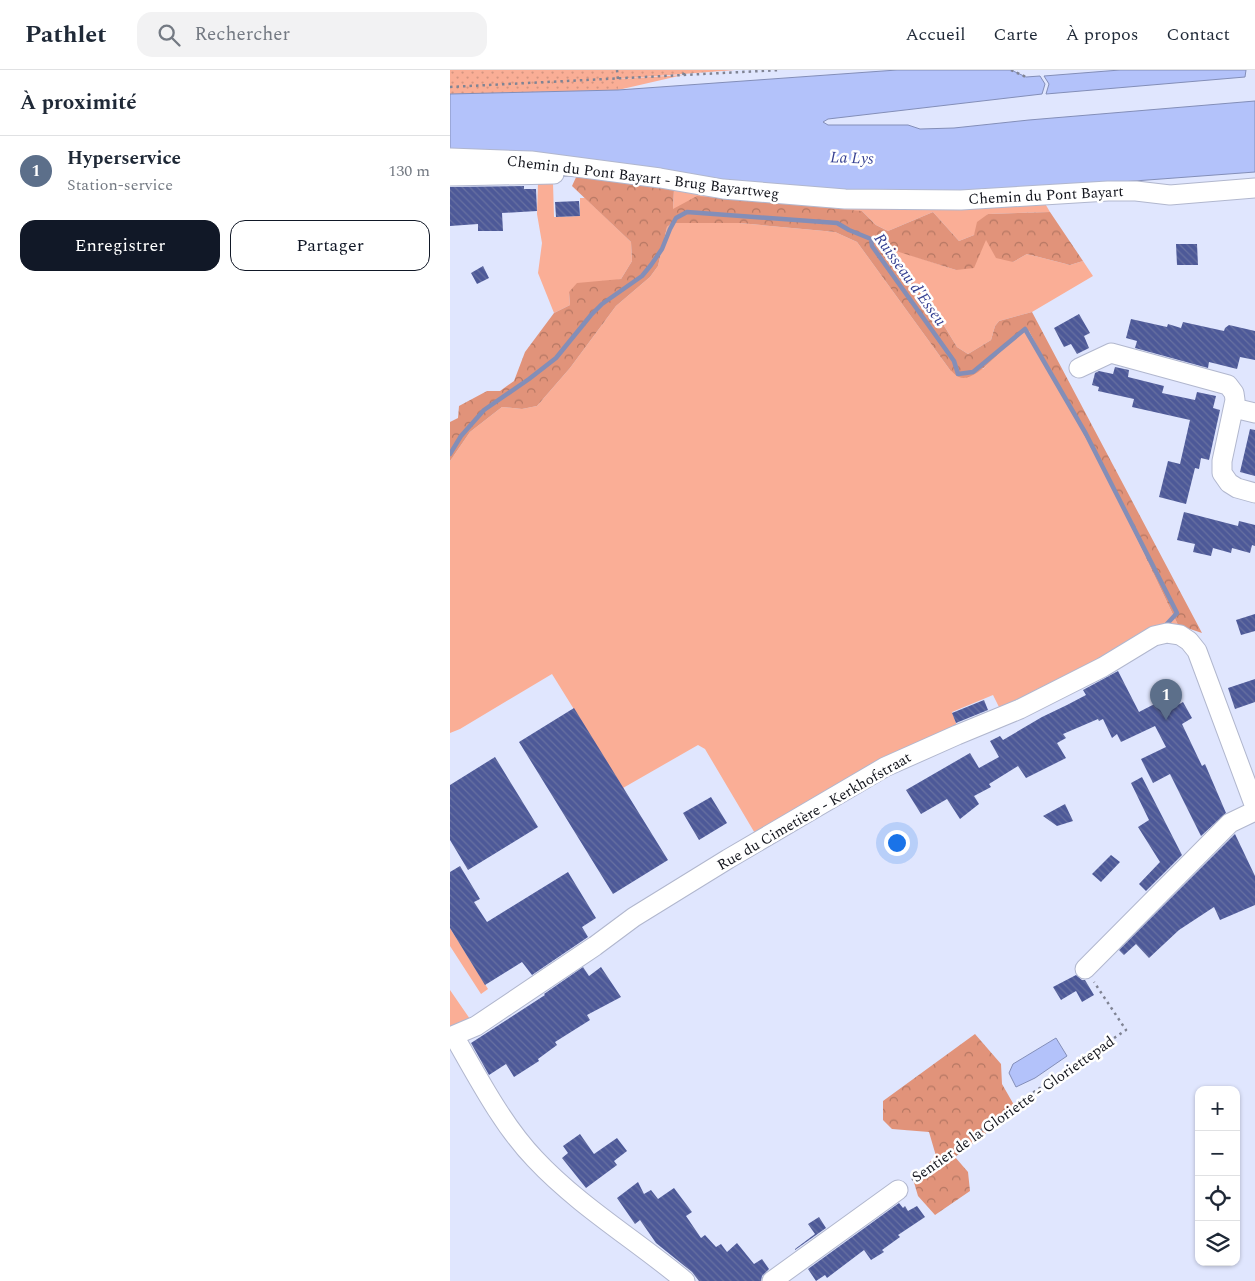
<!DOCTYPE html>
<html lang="fr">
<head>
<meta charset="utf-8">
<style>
	:root { --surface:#fff; --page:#f2f2f3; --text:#1f2937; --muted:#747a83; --line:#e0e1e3; --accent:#111827 }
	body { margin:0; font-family:Spectral,serif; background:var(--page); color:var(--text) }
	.controls { position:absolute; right:15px; bottom:15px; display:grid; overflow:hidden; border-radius:10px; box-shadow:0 1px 4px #0004 }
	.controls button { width:45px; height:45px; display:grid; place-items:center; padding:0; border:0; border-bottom:1px solid var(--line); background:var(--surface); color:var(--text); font:25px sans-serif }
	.you { position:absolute; left:446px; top:772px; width:18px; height:18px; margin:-12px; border:4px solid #fff; border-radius:50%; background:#1a73e8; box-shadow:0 0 0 8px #1a73e833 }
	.badge { display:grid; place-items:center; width:32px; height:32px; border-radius:50%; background:var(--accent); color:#fff; font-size:16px; font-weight:700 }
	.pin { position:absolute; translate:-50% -41px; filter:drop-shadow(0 1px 2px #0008) }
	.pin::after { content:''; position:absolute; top:26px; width:18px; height:15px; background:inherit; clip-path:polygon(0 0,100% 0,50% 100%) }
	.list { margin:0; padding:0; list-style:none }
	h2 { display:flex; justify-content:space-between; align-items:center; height:65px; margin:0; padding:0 20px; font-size:21px }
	h2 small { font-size:16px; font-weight:400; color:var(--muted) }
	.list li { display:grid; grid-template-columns:32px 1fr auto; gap:15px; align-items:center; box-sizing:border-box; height:70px; padding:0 20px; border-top:1px solid var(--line) }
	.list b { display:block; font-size:19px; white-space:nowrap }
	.list p { margin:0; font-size:16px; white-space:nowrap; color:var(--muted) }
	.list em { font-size:16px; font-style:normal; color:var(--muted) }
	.actions { display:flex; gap:10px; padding:15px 20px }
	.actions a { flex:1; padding:11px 0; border:1px solid var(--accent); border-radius:15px; text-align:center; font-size:18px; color:var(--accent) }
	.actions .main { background:var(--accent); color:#fff }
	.icon { flex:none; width:28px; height:28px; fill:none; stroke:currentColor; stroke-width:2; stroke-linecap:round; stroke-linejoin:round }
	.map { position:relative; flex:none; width:805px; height:1211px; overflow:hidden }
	header { display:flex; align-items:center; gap:30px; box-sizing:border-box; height:70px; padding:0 25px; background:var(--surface); border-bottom:1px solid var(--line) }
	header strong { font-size:24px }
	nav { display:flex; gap:28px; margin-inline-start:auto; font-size:18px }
	.search { width:350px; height:45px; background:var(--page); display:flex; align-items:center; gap:12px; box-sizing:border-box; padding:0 18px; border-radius:15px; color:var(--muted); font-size:19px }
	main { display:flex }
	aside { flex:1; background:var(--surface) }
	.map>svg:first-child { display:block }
	.green { fill:#faae96 }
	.forest { fill:url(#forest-crowns) }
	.park { fill:url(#park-dots) }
	.water { fill:#b3c2fa; stroke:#838eb8 }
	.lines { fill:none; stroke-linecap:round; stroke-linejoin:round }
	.stream { stroke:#838eb8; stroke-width:4.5 }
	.building { fill:url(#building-back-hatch) }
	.minor-casing { stroke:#b1b7ce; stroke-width:21 }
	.path { stroke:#808494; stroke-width:2.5; stroke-dasharray:2.5 4; stroke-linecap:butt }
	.minor { stroke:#fff; stroke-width:19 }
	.labels { text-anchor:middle; stroke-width:5; stroke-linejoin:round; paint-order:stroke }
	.street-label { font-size:15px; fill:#13151d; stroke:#fff }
	.water-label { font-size:16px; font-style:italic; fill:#364192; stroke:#fff }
</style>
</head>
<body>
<header>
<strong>Pathlet</strong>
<div class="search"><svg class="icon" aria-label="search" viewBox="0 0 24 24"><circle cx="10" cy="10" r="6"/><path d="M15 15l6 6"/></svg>Rechercher</div>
<nav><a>Accueil</a><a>Carte</a><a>À propos</a><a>Contact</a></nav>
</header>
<main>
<aside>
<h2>À proximité<small></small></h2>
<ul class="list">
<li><span class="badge" style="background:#5c6f8a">1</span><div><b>Hyperservice</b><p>Station-service</p></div><em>130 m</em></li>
</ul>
<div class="actions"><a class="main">Enregistrer</a><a>Partager</a></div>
</aside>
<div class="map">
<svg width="805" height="1211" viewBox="0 0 805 1211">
	<defs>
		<pattern id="forest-crowns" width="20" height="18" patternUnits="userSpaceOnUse" patternTransform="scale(1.25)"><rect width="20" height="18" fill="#e1937a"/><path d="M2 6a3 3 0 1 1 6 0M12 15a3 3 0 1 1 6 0" fill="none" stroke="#b57763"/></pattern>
		<pattern id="park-dots" width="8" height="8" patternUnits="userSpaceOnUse" patternTransform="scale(1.25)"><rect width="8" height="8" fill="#faae96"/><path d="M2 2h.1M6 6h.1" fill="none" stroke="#d59581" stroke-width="1.8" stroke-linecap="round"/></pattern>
		<pattern id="building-back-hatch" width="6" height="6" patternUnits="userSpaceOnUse" patternTransform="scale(1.25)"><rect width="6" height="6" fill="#4d5998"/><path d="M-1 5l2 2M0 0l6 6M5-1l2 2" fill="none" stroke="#6871a1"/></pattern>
	</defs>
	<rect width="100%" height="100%" fill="#e0e6fe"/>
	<path class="green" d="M233,5L168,20V9Z
		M88,113H103L104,147L130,146V128H135L181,172L182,191L171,209L119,222L120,235L104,243L88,203L92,173L87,144Z
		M586,118L600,142L538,144L524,165L509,171L483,142L438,161L426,155L412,141L223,139L224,119Z
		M222,153H289L385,162L407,172L500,300L533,299L565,265L572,260L579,261L667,427L728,555L702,558L598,618L550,639L543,625L502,642L507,656L433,687L306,765L255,679L248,675L173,718L102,604L10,659L0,663V391L20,362L52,337L72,339L87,336L120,298L166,236L200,207L208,196L217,157Z
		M536,169L563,192L577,184L620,195L633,191L643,206L582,242L549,251L545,256L541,270L518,284L507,277L479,231L430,175L506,200Z
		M0,858L38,919L31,924L0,876Z
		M0,920L20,949L0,958Z"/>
	<path class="forest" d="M128,103L224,119L223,139L247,126L412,141L426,155L438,161L483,142L509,171L524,165L527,152L538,144L600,142L633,191L620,195L577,184L563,192L546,188L536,170L524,198L506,200L430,176L479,231L507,277L518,284L541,270L545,256L549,251L582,242L752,563L728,555L667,427L579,261L572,260C558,270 527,315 509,307C506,306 503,302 500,300L407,172L385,162L289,153H222L217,157L208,196L200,207L166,236L120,298L87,336L72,339L52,337L20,362L0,391V352L8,348L9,336L37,321H50L64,311L75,282L104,243L120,235L119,222L127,213L171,209L182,191L181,172L122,116Z
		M525,964L551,994L552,1014L564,1035L561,1044L505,1087L518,1102L520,1121L485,1145L468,1126L463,1109L486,1086L479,1062L442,1059L433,1050V1031Z"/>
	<path class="park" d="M0,0H285L168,9V20L22,24H0Z"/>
	<path class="water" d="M447,0H561L576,7L590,6L595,14L592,24L378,49L373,52L378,55H458L470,59L504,58L579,50L805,31V102L523,123L337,119L0,81V24L168,20Z
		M670,0H796L795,7L596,24L599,14L594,6Z
		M606,968L617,986L585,1008L566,1017L559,1003L563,994Z"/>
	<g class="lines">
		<path class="stream" d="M0,384L11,366L34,340L79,309L106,288L141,245L152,234L192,206L201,195L212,179L220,159L226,148L237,142L387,153L399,160L421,169L422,176L504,291L508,304L523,302L575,259L636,364L727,543L715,556"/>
	</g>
	<path class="building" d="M74,116V119H86L87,141L52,143L53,161H28V154L0,156V117Z
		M129,131L130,146L106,147L105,132Z
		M726,174H747L748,195H727Z
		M33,196L39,208L27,214L21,203Z
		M629,244L640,263L634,266L639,278L627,284L621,274L614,277L604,258Z
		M681,249L717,257L718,254L731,258L733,252L774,261L775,258L779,255L805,261V290L790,287L787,299L759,292L758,298L685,278L687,271L676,268Z
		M665,297L679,300L678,307L714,316L712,323L745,330L747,322L766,326L763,338L770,340L759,390L751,388L749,399L745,398L736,434L709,427L718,391L730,394L740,350L682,337L684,329L648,321L649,317L642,315L645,303L649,301L663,304Z
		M800,359L805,360V406L790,402Z
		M734,442L788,456L789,451L805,455V476L802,475L800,483L782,478L781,483L763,478L761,486L743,482L745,474L727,470Z
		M805,544V561L791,565L786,550Z
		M668,601L689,642L718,627L724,637L733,632L742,648L732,654L752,696L755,694L776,743L751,766L720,704L703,713L691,689L716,677L705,656L671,672L667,664L662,668L653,649L649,651L648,649L613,664L616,668L607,673L616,688L576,708L568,696L539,714L541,717L524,726L529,734L510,749L497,729L471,744L456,720L520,683L529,698L549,687L540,671L550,666L553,670L592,647L617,635L636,625L633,620Z
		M805,609V632L785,639L778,618Z
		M534,630L538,640L506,653L502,643Z
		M124,638L218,790L163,824L69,672Z
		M45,687L88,757L18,800L0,770V715Z
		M692,707L732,785L696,821L689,814L710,792L688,757L699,750L681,713Z
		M261,727L277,753L249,770L233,743Z
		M615,734L623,751L607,756L593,746Z
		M785,764L805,806V835L770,850L764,837L729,860L699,888L686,874L674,885L669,880Z
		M661,785L670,792L651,812L642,804Z
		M10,796L30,829L24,832L37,852L118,802L146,848L132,857L138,867L82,905L72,892L35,915L0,858V802Z
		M133,897L139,906L151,897L171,927L137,945L140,950L105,972L107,975L88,989L89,991L64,1007L56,994L39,1005L21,973L95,925L94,924Z
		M626,905L632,910H635L644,925L632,932L626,921L611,930L603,917Z
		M130,1064L144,1084L167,1068L177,1081L164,1091L167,1095L136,1118L112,1088L118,1083L113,1076Z
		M188,1112L194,1124L201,1120L208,1129L224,1118L242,1142L236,1146L251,1168L255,1165L266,1177L271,1174L277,1182L287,1173L304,1194L312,1189L319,1199L312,1206L311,1211H249L242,1202L206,1173L190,1150L185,1154L167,1128Z
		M449,1133L453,1138L455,1136L458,1141L467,1136L475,1147L448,1165L450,1167L432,1180L434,1182L421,1190L414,1180L377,1208L375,1205L366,1211L358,1199Z
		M369,1147L376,1158L345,1180V1179L365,1164L358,1154Z"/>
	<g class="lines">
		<defs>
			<path id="minor" d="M0,88L81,91L210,108L273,119L395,129L511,130L658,121H686L720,125L805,118
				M0,106L104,104
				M629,298L661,283L778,315L784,323L785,330L772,391V403L779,413L787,418L805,423
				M784,338L805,343
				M635,899L780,753L805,741
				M4,966C27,1006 53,1056 85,1089C129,1136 186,1170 235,1211
				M0,967L26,956L145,876L184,847L278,789L435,697L507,665L570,639L653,597L704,566L717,563L730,565L739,571L747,581L805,737
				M322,1211L448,1120"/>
		</defs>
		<use href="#minor" class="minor-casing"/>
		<path class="path" d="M167,0L168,9
			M561,0L576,7
			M233,5L235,0
			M0,17L331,0
			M462,1110L581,1024L676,960L644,912"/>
		<use href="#minor" class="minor"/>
	</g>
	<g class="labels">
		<g class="street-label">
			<text transform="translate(193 107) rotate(7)" y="5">Chemin du Pont Bayart - Brug Bayartweg</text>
			<text transform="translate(596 125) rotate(-3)" y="5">Chemin du Pont Bayart</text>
			<text transform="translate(364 741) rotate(-30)" y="5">Rue du Cimetière - Kerkhofstraat</text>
			<text transform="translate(563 1039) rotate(-35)" y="5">Sentier de la Gloriette - Gloriettepad</text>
		</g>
		<g class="water-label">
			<text transform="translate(402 87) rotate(2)" y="6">La Lys</text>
			<text transform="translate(461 209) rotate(54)" y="6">Ruisseau d'Esseu</text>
		</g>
	</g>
</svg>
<div class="controls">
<button>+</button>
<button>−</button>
<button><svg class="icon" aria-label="locate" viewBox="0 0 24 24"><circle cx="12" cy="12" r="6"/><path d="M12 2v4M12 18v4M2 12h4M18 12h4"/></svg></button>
<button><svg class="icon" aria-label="layers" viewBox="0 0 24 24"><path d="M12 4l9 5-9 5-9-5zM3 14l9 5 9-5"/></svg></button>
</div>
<div class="you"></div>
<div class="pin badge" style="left:716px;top:650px;background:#5c6f8a">1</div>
</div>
</main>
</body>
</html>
